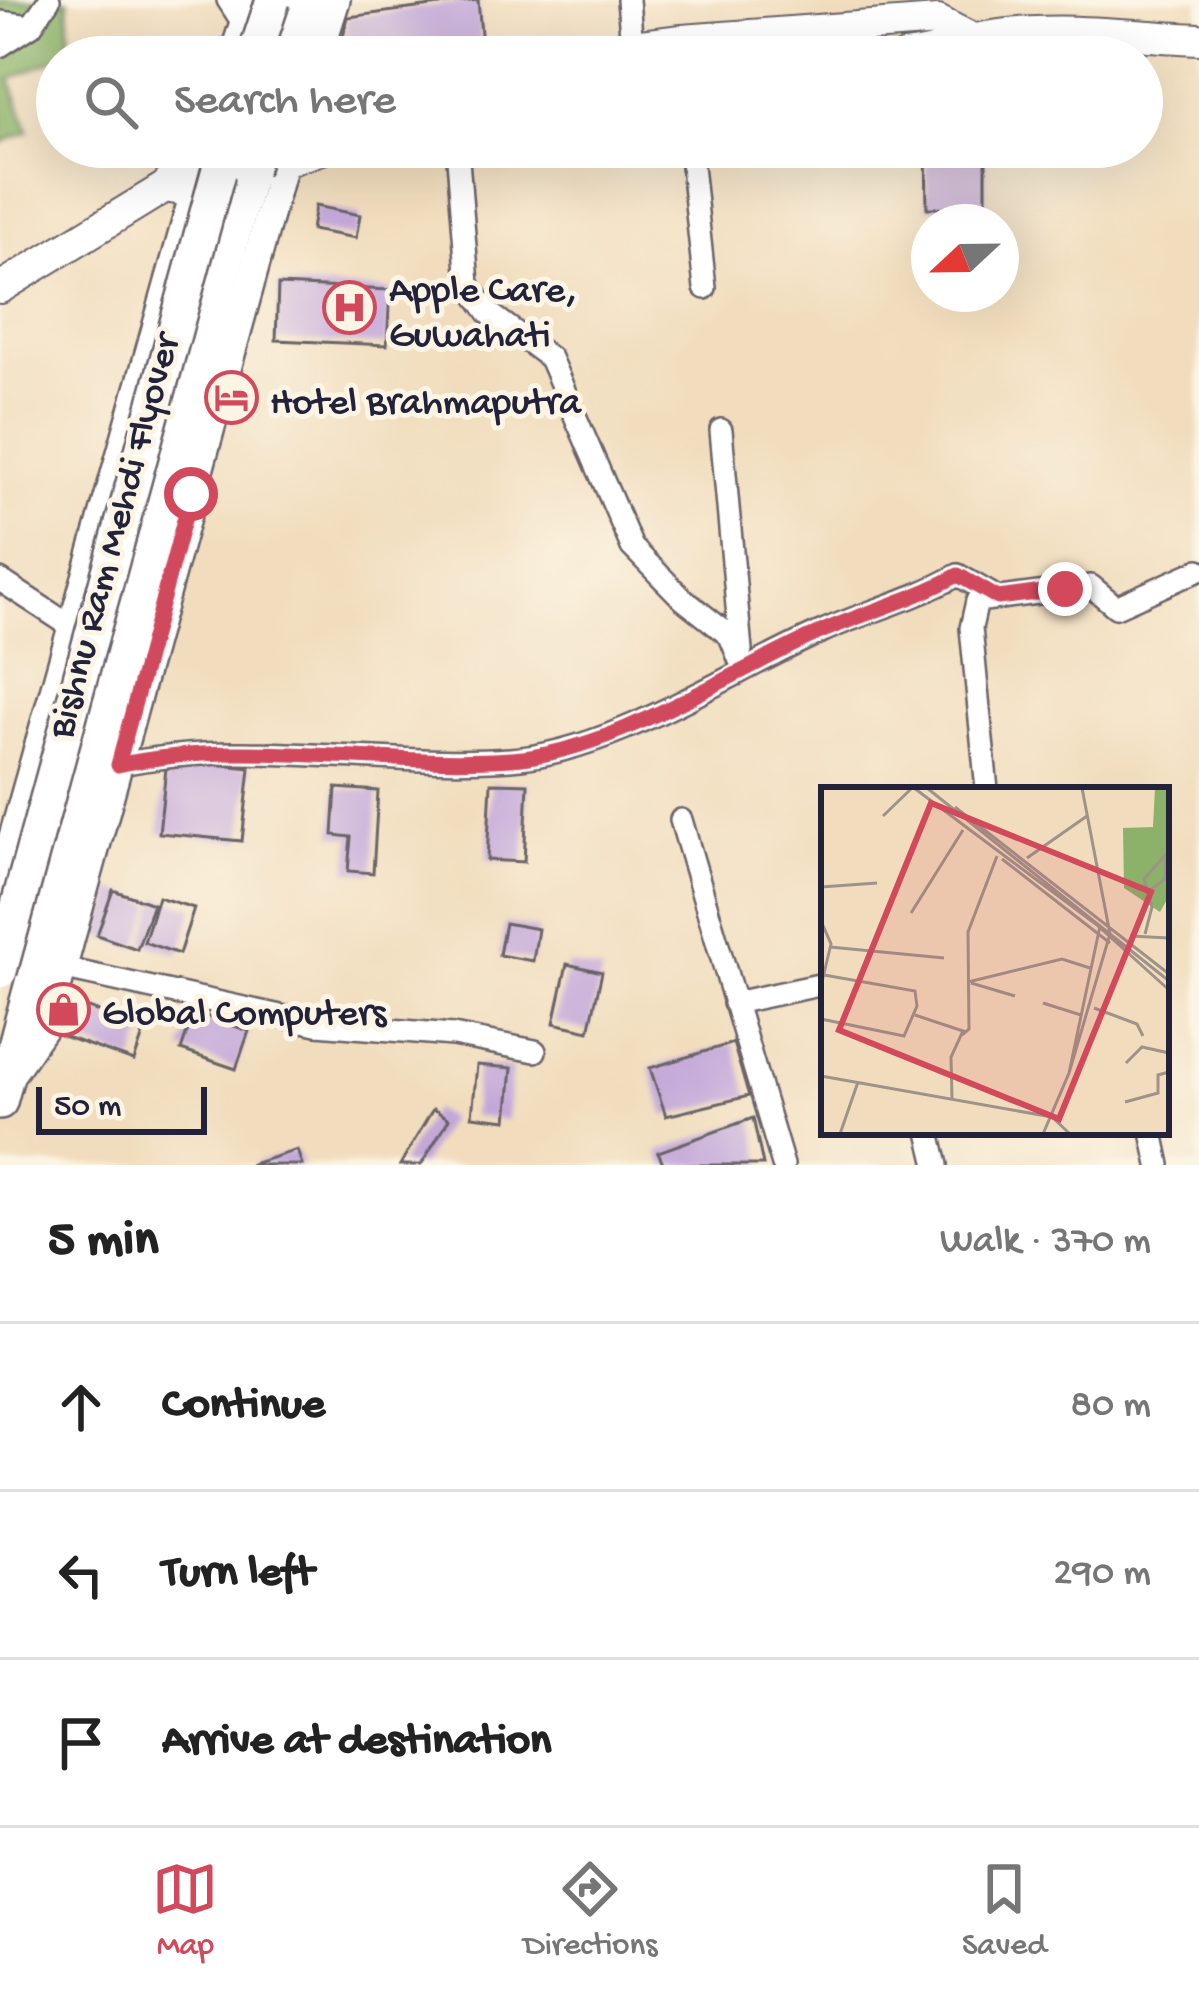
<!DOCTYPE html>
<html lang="en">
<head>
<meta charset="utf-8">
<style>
	:root { --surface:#fff; --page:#f2f2f2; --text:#222; --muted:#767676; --line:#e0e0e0; --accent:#d1495b }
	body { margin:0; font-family:"Gochi Hand",sans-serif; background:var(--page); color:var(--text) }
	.compass { position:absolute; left:911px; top:204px; width:108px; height:108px; border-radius:50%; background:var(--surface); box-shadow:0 12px 48px #0002; rotate:248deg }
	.scale { position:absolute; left:36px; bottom:30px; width:171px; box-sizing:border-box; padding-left:12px; border:6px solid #22223b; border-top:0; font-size:33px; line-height:42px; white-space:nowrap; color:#22223b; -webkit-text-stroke:9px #fcf5e5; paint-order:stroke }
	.stop { position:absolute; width:36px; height:36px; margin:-27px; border:9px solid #d1495b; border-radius:50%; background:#fff }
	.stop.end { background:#d1495b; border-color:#fff; box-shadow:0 3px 12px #0008 }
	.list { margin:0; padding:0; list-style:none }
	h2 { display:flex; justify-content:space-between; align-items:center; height:156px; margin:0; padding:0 48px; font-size:51px }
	h2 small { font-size:39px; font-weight:400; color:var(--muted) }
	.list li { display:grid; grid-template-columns:78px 1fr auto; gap:36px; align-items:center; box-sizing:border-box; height:168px; padding:0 48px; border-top:3px solid var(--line) }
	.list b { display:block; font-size:45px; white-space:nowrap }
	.list em { font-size:39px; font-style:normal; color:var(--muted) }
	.icon { flex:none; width:66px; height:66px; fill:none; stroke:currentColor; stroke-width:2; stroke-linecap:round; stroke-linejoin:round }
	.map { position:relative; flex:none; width:1199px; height:1165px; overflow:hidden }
	.search { position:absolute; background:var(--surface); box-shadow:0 12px 48px #0002; left:36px; right:36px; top:36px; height:132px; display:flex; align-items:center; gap:30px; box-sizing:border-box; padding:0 42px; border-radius:66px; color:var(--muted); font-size:45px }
	.sheet { height:660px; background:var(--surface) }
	nav { display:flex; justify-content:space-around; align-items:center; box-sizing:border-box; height:168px; border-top:3px solid var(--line); background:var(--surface); font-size:33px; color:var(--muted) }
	nav a { display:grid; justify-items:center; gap:6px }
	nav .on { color:var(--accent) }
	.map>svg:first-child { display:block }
	.forest { fill:#8bb268; stroke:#566a52; stroke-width:3 }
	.building { fill:#c3a7d9 }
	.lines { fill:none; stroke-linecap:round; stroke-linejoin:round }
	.minor-casing { stroke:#6a6368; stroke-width:26 }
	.tertiary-casing { stroke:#6a6368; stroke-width:32 }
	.secondary-casing { stroke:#6a6368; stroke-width:34 }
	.primary-casing { stroke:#6a6368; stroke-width:38 }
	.minor { stroke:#fff; stroke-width:21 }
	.tertiary { stroke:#fff; stroke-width:27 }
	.secondary { stroke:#fff; stroke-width:30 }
	.primary { stroke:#fff; stroke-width:33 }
	.primary-bridge-casing { stroke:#6a6368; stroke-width:38; stroke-linecap:butt }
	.primary-bridge { stroke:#fff; stroke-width:33 }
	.route { stroke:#d1495b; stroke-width:15 }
	.labels { text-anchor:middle; stroke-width:10; stroke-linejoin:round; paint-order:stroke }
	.poi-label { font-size:39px; fill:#22223b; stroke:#fcf5e5; text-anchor:start }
	.street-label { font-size:39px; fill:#22223b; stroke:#fcf5e5 }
	.inset-road { fill:none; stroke:#9e9289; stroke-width:3 }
	.view { fill:#d1495b; fill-opacity:0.15; stroke:#d1495b; stroke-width:6 }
	.inset-edge { fill:none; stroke:#22223b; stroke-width:6 }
</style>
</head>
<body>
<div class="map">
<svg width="1199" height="1165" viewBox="0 0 1199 1165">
	<rect width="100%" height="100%" fill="#fcf5e5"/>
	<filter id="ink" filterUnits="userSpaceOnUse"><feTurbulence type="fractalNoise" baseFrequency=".00833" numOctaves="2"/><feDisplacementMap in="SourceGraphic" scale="24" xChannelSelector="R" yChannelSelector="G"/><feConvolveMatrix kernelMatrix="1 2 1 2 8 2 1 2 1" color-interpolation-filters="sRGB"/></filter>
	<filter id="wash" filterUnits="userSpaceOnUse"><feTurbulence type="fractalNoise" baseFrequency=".004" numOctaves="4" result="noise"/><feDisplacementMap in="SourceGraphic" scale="48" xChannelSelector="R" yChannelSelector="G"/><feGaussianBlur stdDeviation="2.7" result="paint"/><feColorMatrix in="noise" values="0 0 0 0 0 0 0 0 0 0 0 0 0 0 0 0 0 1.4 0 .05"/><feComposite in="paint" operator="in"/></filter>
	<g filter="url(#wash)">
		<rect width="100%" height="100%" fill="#f1ddbd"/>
		<path class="forest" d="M0,0H68L70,52L10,79L29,131L0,143Z"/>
		<g id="blocks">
			<path class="building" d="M478,0L482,45L338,57L348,17Z
				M926,147H986V208H927Z
				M315,206L360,215L356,238L311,230Z
				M278,285L390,290L387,345L276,340Z
				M167,759L250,768L242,841L159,833Z
				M491,783L528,784L524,862L487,860Z
				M336,788L378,791L373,873L348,871L351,837L333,835Z
				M113,890L153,904L137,949L97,935Z
				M158,897L194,908L179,954L144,942Z
				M505,923L538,929L533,961L499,955Z
				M567,964L602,972L589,1031L554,1023Z
				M72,1002L145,1029L134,1061L60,1035Z
				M194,1012L249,1031L236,1069L181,1050Z
				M733,1043L749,1096L666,1116L650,1068Z
				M477,1065L512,1068L507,1120L472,1116Z
				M433,1109L449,1119L421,1165H400Z
				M753,1118L763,1165H664L658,1152Z
				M297,1150L302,1165H253L252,1164Z"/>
		</g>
	</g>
	<g filter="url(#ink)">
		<use href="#blocks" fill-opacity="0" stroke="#6a6368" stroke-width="3"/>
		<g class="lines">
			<defs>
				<path id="minor" d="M228,0L250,34
					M628,0L632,46
					M0,22L31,26
					M0,46L31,26L49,0
					M457,147L468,284L489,313L550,358L632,547L683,599L730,636L743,668
					M690,147L705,288
					M721,430L741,650
					M0,580L72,627
					M117,765C248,737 378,768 510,759C614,752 729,672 823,631C868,611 915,599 958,575L998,598
					M987,790L971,628L977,601L1091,586L1116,607L1199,570
					M681,820L783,1165
					M61,968L317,1024L453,1035L535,1051
					M734,1003L824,984
					M929,1132L937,1165
					M1152,1132L1159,1165"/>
				<path id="tertiary" d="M233,57L251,0
					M318,57L336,0
					M0,883L207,147
					M14,1070L48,1021L287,150"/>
				<path id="secondary" d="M541,57L682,40L938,21L973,39
					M905,57C938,54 948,45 976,39C1047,24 1127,36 1199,39
					M165,187L194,192L328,147
					M0,288L165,187L202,147"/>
				<path id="primary" d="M287,57L306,0
					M0,1102L250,171"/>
			</defs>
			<use href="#minor" class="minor-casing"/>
			<use href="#tertiary" class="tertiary-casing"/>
			<use href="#secondary" class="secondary-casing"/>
			<use href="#primary" class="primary-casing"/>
			<use href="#minor" class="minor"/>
			<use href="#tertiary" class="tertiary"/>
			<use href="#secondary" class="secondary"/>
			<use href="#primary" class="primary"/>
			<defs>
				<path id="primary-bridge" d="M254,57L273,0
					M250,171L257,147
					M0,971L225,147"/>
			</defs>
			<use href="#primary-bridge" class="primary-bridge-casing"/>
			<use href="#primary-bridge" class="primary-bridge"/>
		</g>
	</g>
	<g class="lines" filter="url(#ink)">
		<path class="route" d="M191,494L118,765C249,737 378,768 511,759C614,752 729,672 823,631C869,611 915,599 958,575L998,598L1065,589"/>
	</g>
	<defs>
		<symbol id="hospital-ring" viewBox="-11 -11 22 22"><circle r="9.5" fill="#fcf5e5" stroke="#d1495b" stroke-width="1.5"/><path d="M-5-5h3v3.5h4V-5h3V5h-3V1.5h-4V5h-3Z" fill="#d1495b"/></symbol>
		<symbol id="hotel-ring" viewBox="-11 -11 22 22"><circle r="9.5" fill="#fcf5e5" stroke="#d1495b" stroke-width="1.5"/><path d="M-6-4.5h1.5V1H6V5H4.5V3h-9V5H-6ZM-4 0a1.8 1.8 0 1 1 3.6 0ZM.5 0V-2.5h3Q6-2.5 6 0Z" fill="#d1495b"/></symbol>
		<symbol id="shop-ring" viewBox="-11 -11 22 22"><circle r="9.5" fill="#fcf5e5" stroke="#d1495b" stroke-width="1.5"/><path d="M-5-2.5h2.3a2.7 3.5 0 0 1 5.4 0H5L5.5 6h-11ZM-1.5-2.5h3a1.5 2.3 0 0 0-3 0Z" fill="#d1495b"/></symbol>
	</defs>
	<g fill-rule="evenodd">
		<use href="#hospital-ring" x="320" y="278" width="59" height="59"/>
		<use href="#hotel-ring" x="202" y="368" width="59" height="59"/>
		<use href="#shop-ring" x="34" y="980" width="59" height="59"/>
	</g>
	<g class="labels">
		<g class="poi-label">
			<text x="389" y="300">Apple Care,<tspan x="389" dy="45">Guwahati</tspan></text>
			<text x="270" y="412">Hotel Brahmaputra</text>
			<text x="102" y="1023">Global Computers</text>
		</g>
		<g class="street-label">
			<text transform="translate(110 535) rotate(-75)" y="14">Bishnu Ram Mehdi Flyover</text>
		</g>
	</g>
	<g transform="translate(821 787)">
		<rect width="348" height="348" fill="#f1ddbd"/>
		<path d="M334,1H348V109L339,125L303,101L302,41L332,40Z" fill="#8bb268"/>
		<path class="inset-road" d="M93,1L276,138L348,203M106,1L348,194M134,20L348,187M62,29L91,1M206,71L266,29M181,72L289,156M0,100L56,96M325,106L344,92L345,71M90,126L142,43M0,134L10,157L0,199M324,147L331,120L323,92L348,64M309,149L348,151M9,160L123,171M147,195L241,172L269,181M150,196L194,209M222,216L260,228M273,221L316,237L322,249M94,228L142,244L130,270L131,311M0,232L83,249L96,219L94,204L3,188M141,248L148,242L147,145L176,69M305,276L321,260L348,266M248,286L289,147L261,1M0,289L231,330L249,347M304,315L337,306V288L348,285M19,347L37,295M222,347L248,286L279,139"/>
		<path class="view" d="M110,16L330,105L238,332L18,243Z"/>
		<rect width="348" height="348" class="inset-edge"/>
	</g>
</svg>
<svg class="compass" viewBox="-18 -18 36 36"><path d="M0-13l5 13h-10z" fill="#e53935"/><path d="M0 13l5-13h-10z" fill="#767676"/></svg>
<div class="scale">50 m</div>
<div class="stop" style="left:191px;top:494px"></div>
<div class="stop end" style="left:1065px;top:589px"></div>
<div class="search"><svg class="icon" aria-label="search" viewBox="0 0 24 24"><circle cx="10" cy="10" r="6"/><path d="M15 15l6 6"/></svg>Search here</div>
</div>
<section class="sheet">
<h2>5 min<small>Walk · 370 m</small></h2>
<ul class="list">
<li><svg class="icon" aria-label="ahead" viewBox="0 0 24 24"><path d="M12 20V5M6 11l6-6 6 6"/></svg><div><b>Continue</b></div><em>80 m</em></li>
<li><svg class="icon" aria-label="left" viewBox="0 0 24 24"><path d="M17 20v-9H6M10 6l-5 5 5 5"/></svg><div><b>Turn left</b></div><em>290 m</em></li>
<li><svg class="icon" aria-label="arrive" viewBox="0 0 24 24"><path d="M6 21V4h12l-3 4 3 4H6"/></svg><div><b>Arrive at destination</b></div></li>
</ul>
</section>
<nav>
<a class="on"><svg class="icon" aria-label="map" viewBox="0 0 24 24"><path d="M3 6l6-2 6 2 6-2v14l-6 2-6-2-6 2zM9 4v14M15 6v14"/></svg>Map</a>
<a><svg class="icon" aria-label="directions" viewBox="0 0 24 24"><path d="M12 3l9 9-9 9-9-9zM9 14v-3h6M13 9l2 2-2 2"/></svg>Directions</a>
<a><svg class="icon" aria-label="saved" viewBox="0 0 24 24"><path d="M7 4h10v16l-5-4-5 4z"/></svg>Saved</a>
</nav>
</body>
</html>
